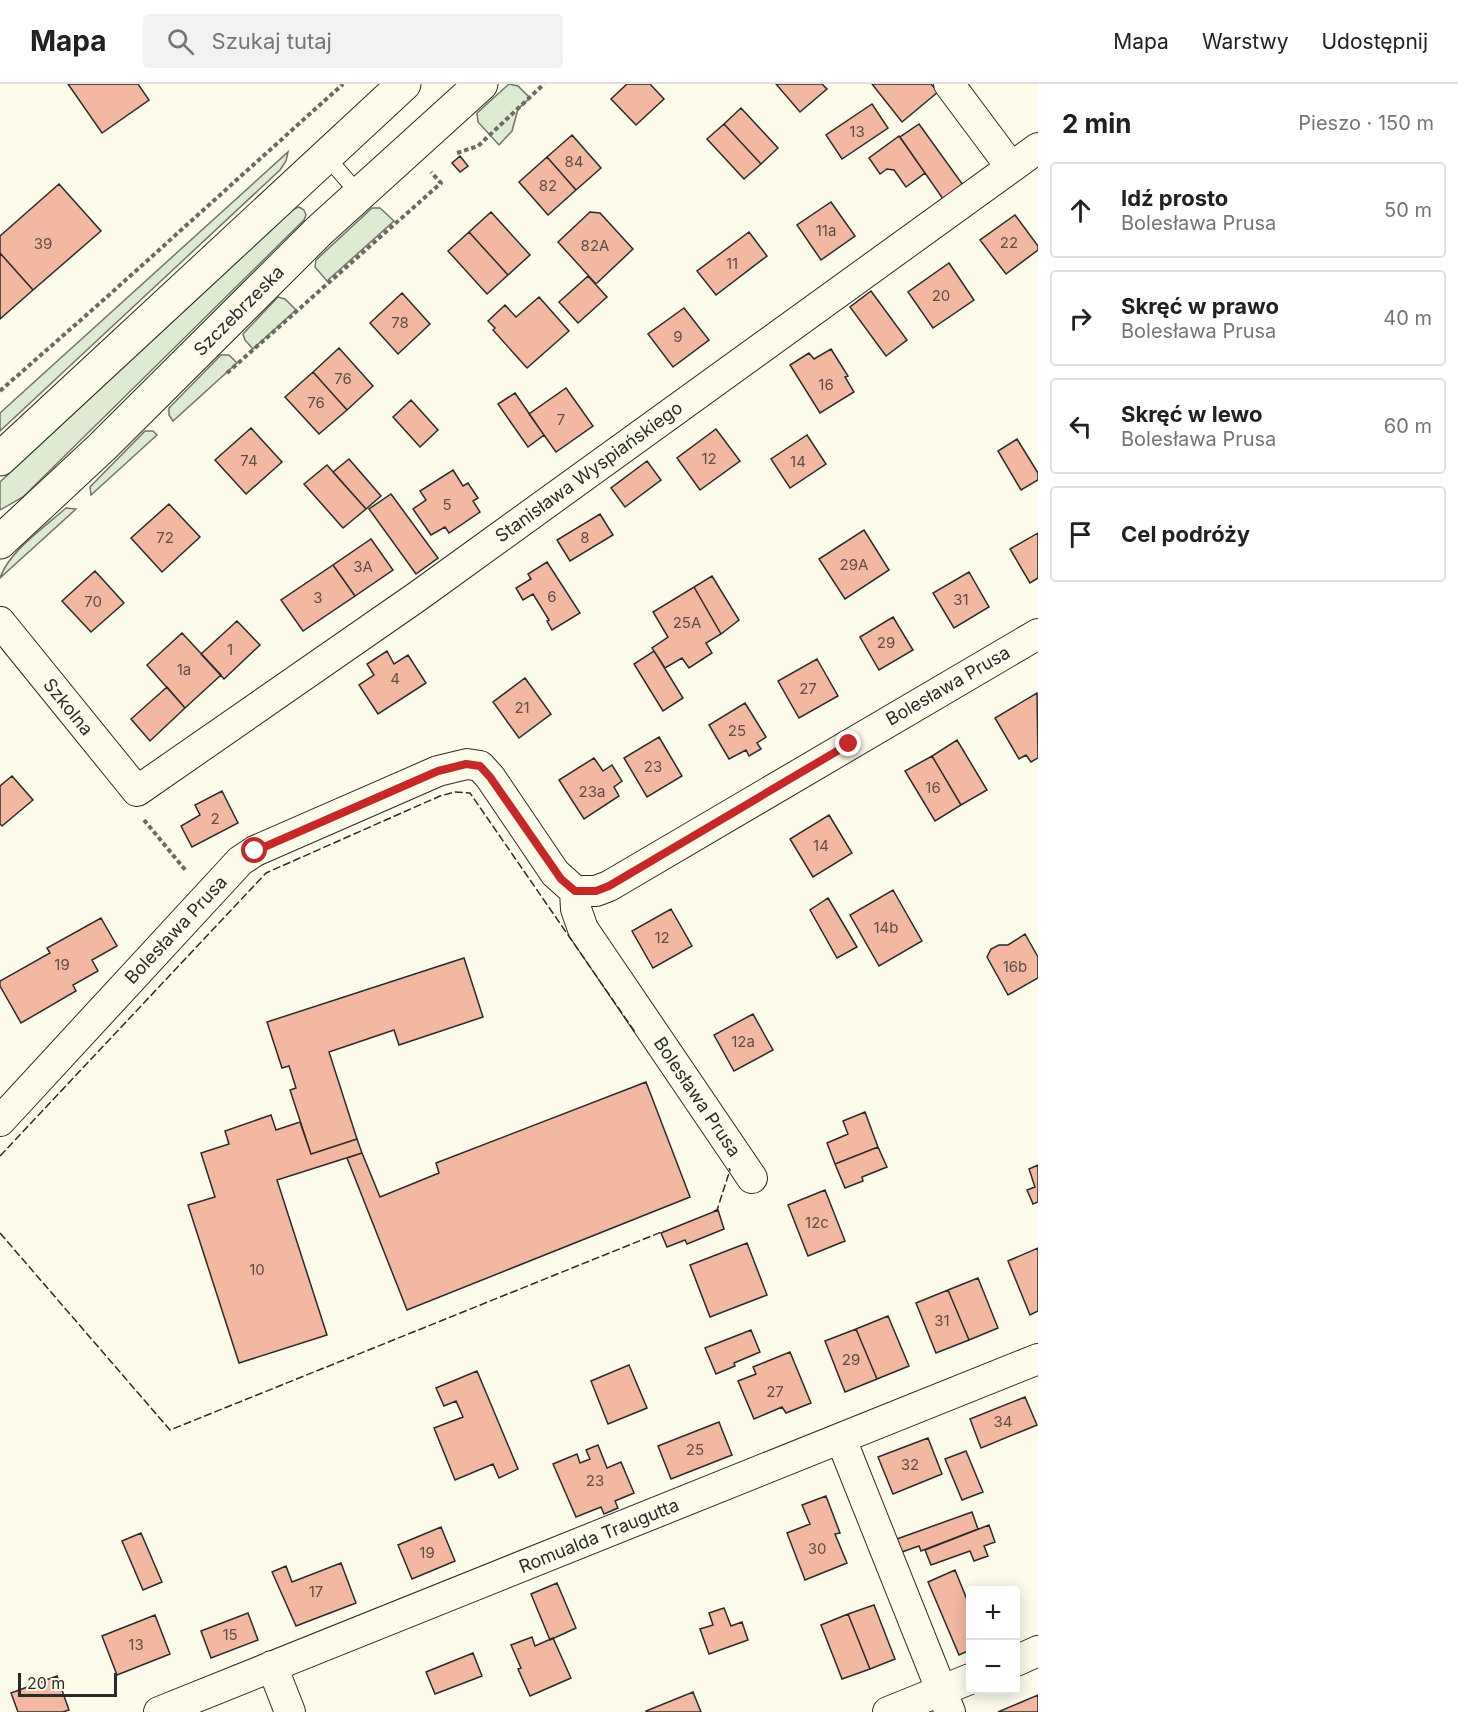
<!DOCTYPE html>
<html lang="pl">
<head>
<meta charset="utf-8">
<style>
	:root { --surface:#fff; --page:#f2f2f2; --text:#202124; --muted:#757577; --line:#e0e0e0 }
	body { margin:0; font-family:Inter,sans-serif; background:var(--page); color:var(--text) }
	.controls { position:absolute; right:18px; bottom:18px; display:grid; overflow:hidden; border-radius:6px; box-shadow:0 3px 15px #0003 }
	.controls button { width:54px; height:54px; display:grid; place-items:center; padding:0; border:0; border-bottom:2px solid var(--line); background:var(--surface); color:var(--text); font:30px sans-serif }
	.scale { position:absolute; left:18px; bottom:15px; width:99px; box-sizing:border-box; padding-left:6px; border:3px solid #2b2b2b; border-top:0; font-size:16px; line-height:21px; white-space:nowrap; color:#2b2b2b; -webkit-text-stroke:4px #fdfbea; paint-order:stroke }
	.stop { position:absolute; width:18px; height:18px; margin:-14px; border:4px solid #c62828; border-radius:50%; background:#fff }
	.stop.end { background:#c62828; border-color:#fff; box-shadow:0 2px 6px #0008 }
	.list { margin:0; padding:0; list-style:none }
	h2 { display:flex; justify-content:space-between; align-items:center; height:78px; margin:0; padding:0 24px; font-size:26px }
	h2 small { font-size:20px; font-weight:400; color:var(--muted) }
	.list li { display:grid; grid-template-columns:39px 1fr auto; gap:18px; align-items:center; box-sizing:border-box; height:96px; margin:0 12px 12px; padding:0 12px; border:2px solid var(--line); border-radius:6px }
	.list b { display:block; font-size:22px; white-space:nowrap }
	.list p { margin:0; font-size:20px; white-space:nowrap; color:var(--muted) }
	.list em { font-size:20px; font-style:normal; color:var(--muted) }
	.icon { flex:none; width:33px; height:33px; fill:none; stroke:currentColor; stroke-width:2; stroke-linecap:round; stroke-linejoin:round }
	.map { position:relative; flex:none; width:1038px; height:1628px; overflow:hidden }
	header { display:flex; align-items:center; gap:36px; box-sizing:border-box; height:84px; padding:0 30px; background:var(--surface); border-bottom:2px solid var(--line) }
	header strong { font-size:28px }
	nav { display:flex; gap:33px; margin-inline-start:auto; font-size:21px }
	.search { width:420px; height:54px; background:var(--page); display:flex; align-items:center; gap:15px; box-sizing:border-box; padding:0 21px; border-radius:6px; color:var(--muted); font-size:22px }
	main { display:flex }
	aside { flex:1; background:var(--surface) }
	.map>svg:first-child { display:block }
	.green { fill:#deebd1; stroke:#74746e; stroke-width:1.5 }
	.building { fill:#f2b8a0; stroke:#2b2b2b; stroke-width:1.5 }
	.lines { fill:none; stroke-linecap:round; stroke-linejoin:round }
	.service-casing { stroke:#2b2b2b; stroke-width:17 }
	.minor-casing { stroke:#2b2b2b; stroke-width:32 }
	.primary-casing { stroke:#2b2b2b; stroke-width:35 }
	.path { stroke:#6a6964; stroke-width:4; stroke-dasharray:4.5 3; stroke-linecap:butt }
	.service { stroke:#fdfbea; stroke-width:15 }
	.minor { stroke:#fdfbea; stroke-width:30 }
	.primary { stroke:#fdfbea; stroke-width:33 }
	.fence { stroke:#2b2b2b; stroke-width:1.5; stroke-dasharray:8 3; stroke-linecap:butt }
	.route { stroke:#c62828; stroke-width:8 }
	.labels { text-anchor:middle; stroke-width:4.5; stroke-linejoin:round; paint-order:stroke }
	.number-label { font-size:15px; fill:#5d4e48 }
	.street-label { font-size:18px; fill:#2b2b2b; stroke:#fdfbea }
</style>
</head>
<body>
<header>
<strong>Mapa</strong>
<div class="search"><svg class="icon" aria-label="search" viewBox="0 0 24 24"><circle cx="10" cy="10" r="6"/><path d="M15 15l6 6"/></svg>Szukaj tutaj</div>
<nav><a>Mapa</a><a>Warstwy</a><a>Udostępnij</a></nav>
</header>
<main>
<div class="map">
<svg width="1038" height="1628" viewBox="0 0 1038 1628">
	<rect width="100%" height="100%" fill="#fdfbea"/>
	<path class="green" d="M509,0L518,2L530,14L518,25L512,47L499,61L478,38L477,29Z
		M288,68L286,77L280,86L0,347V329Z
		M299,123L304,126L306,131L304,136L23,413L0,426V398L294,125Z
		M372,124H380L394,137L327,197L315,183L316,176Z
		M278,213L285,215L296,226L253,265L245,256L243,250Z
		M221,271H229L237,279L173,337L169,331V324Z
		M145,347H153L157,351L91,411L90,403Z
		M66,424L76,425L0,494C9,467 45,443 66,424Z"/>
	<path class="building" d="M68,0H138L149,16L102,49Z
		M627,0H650L664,15L636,41L611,15Z
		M776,0H822L827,5L800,28Z
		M872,0H931L938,8L902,38Z
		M872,20L888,44L842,75L826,51Z
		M741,24L778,64L761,80L724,40Z
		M724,40L761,80L744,95L707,55Z
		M919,40L963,101L943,115L900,53Z
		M572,51L601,84L576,106L547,73Z
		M899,52L925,89L906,103L894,86L887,85L880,90L869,74Z
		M460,72L468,82L460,88L452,79Z
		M547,73L576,106L548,131L519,98Z
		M59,100L101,147L33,206L0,169V152Z
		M831,118L855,152L821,176L797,141Z
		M491,128L530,171L508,191L469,148Z
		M590,128L600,129L633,165L596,200L558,158Z
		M1015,131L1038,162V166L1006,190L980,156Z
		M469,148L508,191L487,210L448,167Z
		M749,148L767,172L716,211L697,187Z
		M0,169L33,206L0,235Z
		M949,179L974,216L933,244L908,208Z
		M588,192L607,213L578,239L559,218Z
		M871,207L907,256L886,272L850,223Z
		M402,209L430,240L398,270L370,239Z
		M539,213L569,247L527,284L493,246L495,244L488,237L505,221L516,233Z
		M684,224L709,256L673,283L648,250Z
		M339,264L373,302L347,326L313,288Z
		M831,265L848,292L845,293L854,308L820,329L790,281L809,269L814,275Z
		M313,288L347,326L319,350L285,313Z
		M566,304L593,342L556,368L529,330Z
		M515,309L544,351L528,363L498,320Z
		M411,316L438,346L420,363L393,333Z
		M251,344L282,378L246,410L215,376Z
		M716,345L740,377L700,406L677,374Z
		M807,351L826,380L790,404L771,375Z
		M1017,355L1038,389V396L1021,406L998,367Z
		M349,375L381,412L366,425L333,388Z
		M647,377L661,396L625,423L611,404Z
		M327,381L366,425L343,444L304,400Z
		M453,386L463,402L468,399L478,414L473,417L480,428L449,449L445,443L431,451L413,425L426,416L420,407Z
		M391,410L438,474L416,490L369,425Z
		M169,420L200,453L162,488L131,454Z
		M600,430L613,451L570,477L557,456Z
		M864,446L889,486L845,515L819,475Z
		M1038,449V494L1030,499L1010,465Z
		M371,455L393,486L355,512L333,481Z
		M547,478L580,529L552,546L547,537L549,536L533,510L523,516L516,504L531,495L528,490Z
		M333,481L355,512L303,547L281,516Z
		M95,487L124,519L91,548L62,517Z
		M969,488L989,523L954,544L933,509Z
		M712,492L739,536L721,550L694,503Z
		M694,503L721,550L706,559L712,569L689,584L682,574L665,584L652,564L668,553L653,528Z
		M893,533L913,566L879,586L860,553Z
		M237,537L260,561L224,595L201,570Z
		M182,549L221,591L185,624L147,581Z
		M387,567L394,580L408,571L426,599L378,630L359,601L374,591L367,580Z
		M654,567L683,614L663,627L634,580Z
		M817,575L838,612L799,634L778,597Z
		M525,594L551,630L519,654L493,618Z
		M167,603L185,624L150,657L131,635Z
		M1037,609L1038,674L1031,678L1026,671L1019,675L995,634Z
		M745,619L766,653L757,659L761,665L749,672L746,666L729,675L709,641Z
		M659,653L682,692L647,713L624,674Z
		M957,656L987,706L961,721L932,672Z
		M932,672L961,721L935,737L905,687Z
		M594,674L603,687L612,681L622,697L614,703L619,712L584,735L559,696Z
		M12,692L33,716L2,742L0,740V702Z
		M222,707L238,739L192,763L181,742L200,731L195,721Z
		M829,731L852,769L813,793L790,755Z
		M893,806L922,857L879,882L850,831Z
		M828,814L857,863L837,874L810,826Z
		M671,825L692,862L653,884L632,847Z
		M101,834L117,862L92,876L98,887L73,901L76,907L21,939L0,902V897L50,869L47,864Z
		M1025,850L1038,873V894L1008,911L987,873L991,865L999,861H1008Z
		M464,874L483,933L399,961L394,946L329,968L357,1055L311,1070L290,1006L296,1004L289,982L282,984L267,938Z
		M753,930L773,966L734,987L714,951Z
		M646,998L690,1113L407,1226L347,1074L362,1069L380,1113L439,1089L436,1079Z
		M865,1028L878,1063L835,1080L827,1059L848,1050L843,1037Z
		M271,1031L276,1046L300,1038L311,1070L357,1055L362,1069L277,1096L327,1251L239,1279L188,1121L215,1113L201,1069L229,1060L225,1047Z
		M878,1063L887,1083L862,1093L863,1097L845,1104L835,1080Z
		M1038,1081V1118L1033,1120L1027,1106L1035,1103L1029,1085Z
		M825,1106L845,1157L808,1172L788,1121Z
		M718,1126L724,1145L687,1160L685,1156L667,1163L661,1149Z
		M747,1159L767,1211L710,1233L690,1181Z
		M1038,1164V1227L1030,1231L1008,1177Z
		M978,1194L998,1244L969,1256L948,1206Z
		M948,1206L969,1256L936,1269L916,1219Z
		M888,1232L909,1282L877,1295L856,1245Z
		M856,1245L877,1295L845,1308L825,1257Z
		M751,1246L760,1268L734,1279L735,1282L716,1290L705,1264Z
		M790,1268L811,1319L786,1329L782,1323L754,1335L738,1297L756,1290L753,1283Z
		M629,1281L647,1324L608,1340L591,1297Z
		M477,1287L518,1385L499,1394L493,1380L455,1396L434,1344L463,1333L456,1317L444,1322L436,1304Z
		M1025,1313L1037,1341L981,1364L970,1335Z
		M719,1338L732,1371L671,1395L658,1362Z
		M928,1354L942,1390L893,1410L878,1373Z
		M598,1361L607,1384L621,1378L634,1409L615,1417L618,1424L604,1430L601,1423L576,1433L553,1380L577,1370L580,1379L590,1375L586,1366Z
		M966,1367L983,1408L962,1416L945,1375Z
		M826,1412L840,1449L835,1450L847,1479L805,1496L787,1449L810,1440L802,1421Z
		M972,1428L978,1445L921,1467L919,1462L899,1469L894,1456Z
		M989,1441L995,1458L984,1462L988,1472L974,1477L970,1467L931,1481L925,1466Z
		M441,1443L455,1477L412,1495L398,1461Z
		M141,1449L162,1498L143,1506L122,1457Z
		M341,1479L356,1519L296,1542L272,1488L286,1482L292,1498Z
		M955,1486L970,1523V1566L959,1571L928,1498Z
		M557,1499L576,1544L550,1556L531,1510Z
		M874,1521L895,1575L870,1585L848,1530Z
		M724,1524L731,1542L742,1538L748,1556L709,1570L700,1545L713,1541L709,1529Z
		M248,1529L258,1556L211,1574L201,1547Z
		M848,1530L870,1585L842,1595L821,1541Z
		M155,1531L170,1570L117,1591L102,1552Z
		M532,1553L535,1562L553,1554L571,1594L530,1612L518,1585L521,1584L511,1561Z
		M473,1569L482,1592L435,1610L426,1588Z
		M57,1592L69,1626L63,1628H18L11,1609Z
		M693,1608L701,1628H646V1627Z
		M1038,1611V1628H998Z"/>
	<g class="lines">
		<defs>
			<path id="service" d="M326,72L359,110"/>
			<path id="minor" d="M949,0L1011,83
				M0,538L137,707L418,512L1038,64
				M575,807H596L609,802L1038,550
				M0,1037L240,777L255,767L438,687L467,680L480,682L490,693L555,789L575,807L576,825L583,845L752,1094
				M841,1355L950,1628
				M1016,1577L1038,1567
				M272,1582L290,1628
				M159,1628L1038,1275
				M888,1628L970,1595"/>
			<path id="primary" d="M0,375L404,0
				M0,458L102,363L320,146L481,0"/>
		</defs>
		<use href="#service" class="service-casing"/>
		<use href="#minor" class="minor-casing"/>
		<use href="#primary" class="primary-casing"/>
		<path class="path" d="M457,69L478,62L544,0
			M227,289L441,99L431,88
			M0,307L108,212L343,0
			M144,736L187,788"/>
		<use href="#service" class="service"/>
		<use href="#minor" class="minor"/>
		<use href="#primary" class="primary"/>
		<path class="fence" d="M0,1072L266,789L440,712L455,708L470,709L635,948
			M714,1127L717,1126L730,1086L729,1084
			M0,1149L170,1346L664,1147"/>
	</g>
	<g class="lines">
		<path class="route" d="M255,767L438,687L466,680L480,682L490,693L561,795L575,807H596L609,802L849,660"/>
	</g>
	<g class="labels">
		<g class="number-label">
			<text x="857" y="53">13</text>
			<text x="574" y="83">84</text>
			<text x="548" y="107">82</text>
			<text x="826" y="152">11a</text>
			<text x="1009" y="164">22</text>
			<text x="43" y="165">39</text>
			<text x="595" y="167">82A</text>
			<text x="732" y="185">11</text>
			<text x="941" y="217">20</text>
			<text x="400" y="244">78</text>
			<text x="678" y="258">9</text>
			<text x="343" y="300">76</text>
			<text x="826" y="306">16</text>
			<text x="316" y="324">76</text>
			<text x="561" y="341">7</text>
			<text x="709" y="380">12</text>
			<text x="249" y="382">74</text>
			<text x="798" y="383">14</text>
			<text x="447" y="426">5</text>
			<text x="165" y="459">72</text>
			<text x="585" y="459">8</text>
			<text x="854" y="486">29A</text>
			<text x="363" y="488">3A</text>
			<text x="552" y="518">6</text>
			<text x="318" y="519">3</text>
			<text x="961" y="521">31</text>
			<text x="93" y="523">70</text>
			<text x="687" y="544">25A</text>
			<text x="886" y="564">29</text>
			<text x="230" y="571">1</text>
			<text x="184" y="591">1a</text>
			<text x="395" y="600">4</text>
			<text x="808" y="610">27</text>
			<text x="522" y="629">21</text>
			<text x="737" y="652">25</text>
			<text x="653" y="688">23</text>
			<text x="933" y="709">16</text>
			<text x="592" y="713">23a</text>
			<text x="215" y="740">2</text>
			<text x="821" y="767">14</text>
			<text x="886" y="849">14b</text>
			<text x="662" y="859">12</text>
			<text x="62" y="886">19</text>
			<text x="1015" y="888">16b</text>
			<text x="743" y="963">12a</text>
			<text x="817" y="1144">12c</text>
			<text x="257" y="1191">10</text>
			<text x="942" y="1242">31</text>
			<text x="851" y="1281">29</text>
			<text x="775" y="1313">27</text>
			<text x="1003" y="1343">34</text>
			<text x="695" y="1371">25</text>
			<text x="910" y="1386">32</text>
			<text x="595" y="1402">23</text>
			<text x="817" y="1470">30</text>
			<text x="427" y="1474">19</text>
			<text x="316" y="1513">17</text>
			<text x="230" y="1556">15</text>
			<text x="136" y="1566">13</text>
		</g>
		<g class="street-label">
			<text transform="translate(239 227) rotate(-45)" y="6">Szczebrzeska</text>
			<text transform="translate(589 388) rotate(-36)" y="6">Stanisława Wyspiańskiego</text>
			<text transform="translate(948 602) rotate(-30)" y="6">Bolesława Prusa</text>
			<text transform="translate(68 623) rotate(51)" y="6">Szkolna</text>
			<text transform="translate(176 846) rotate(-47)" y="6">Bolesława Prusa</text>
			<text transform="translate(697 1013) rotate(56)" y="6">Bolesława Prusa</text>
			<text transform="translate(599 1452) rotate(-22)" y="6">Romualda Traugutta</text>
		</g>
	</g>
</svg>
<div class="controls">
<button>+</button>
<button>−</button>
</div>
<div class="scale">20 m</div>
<div class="stop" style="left:255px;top:767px"></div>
<div class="stop end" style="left:849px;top:660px"></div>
</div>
<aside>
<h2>2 min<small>Pieszo · 150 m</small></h2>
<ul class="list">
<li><svg class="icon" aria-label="ahead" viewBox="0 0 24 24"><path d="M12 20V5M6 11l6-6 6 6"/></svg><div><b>Idź prosto</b><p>Bolesława Prusa</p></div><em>50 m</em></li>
<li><svg class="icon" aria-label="right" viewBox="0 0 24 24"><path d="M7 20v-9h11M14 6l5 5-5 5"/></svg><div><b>Skręć w prawo</b><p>Bolesława Prusa</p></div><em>40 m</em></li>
<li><svg class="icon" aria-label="left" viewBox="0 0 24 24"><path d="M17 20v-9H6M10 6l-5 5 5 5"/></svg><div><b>Skręć w lewo</b><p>Bolesława Prusa</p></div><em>60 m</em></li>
<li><svg class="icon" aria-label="arrive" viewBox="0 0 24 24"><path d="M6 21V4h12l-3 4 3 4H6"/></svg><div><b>Cel podróży</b></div></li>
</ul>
</aside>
</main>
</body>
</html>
